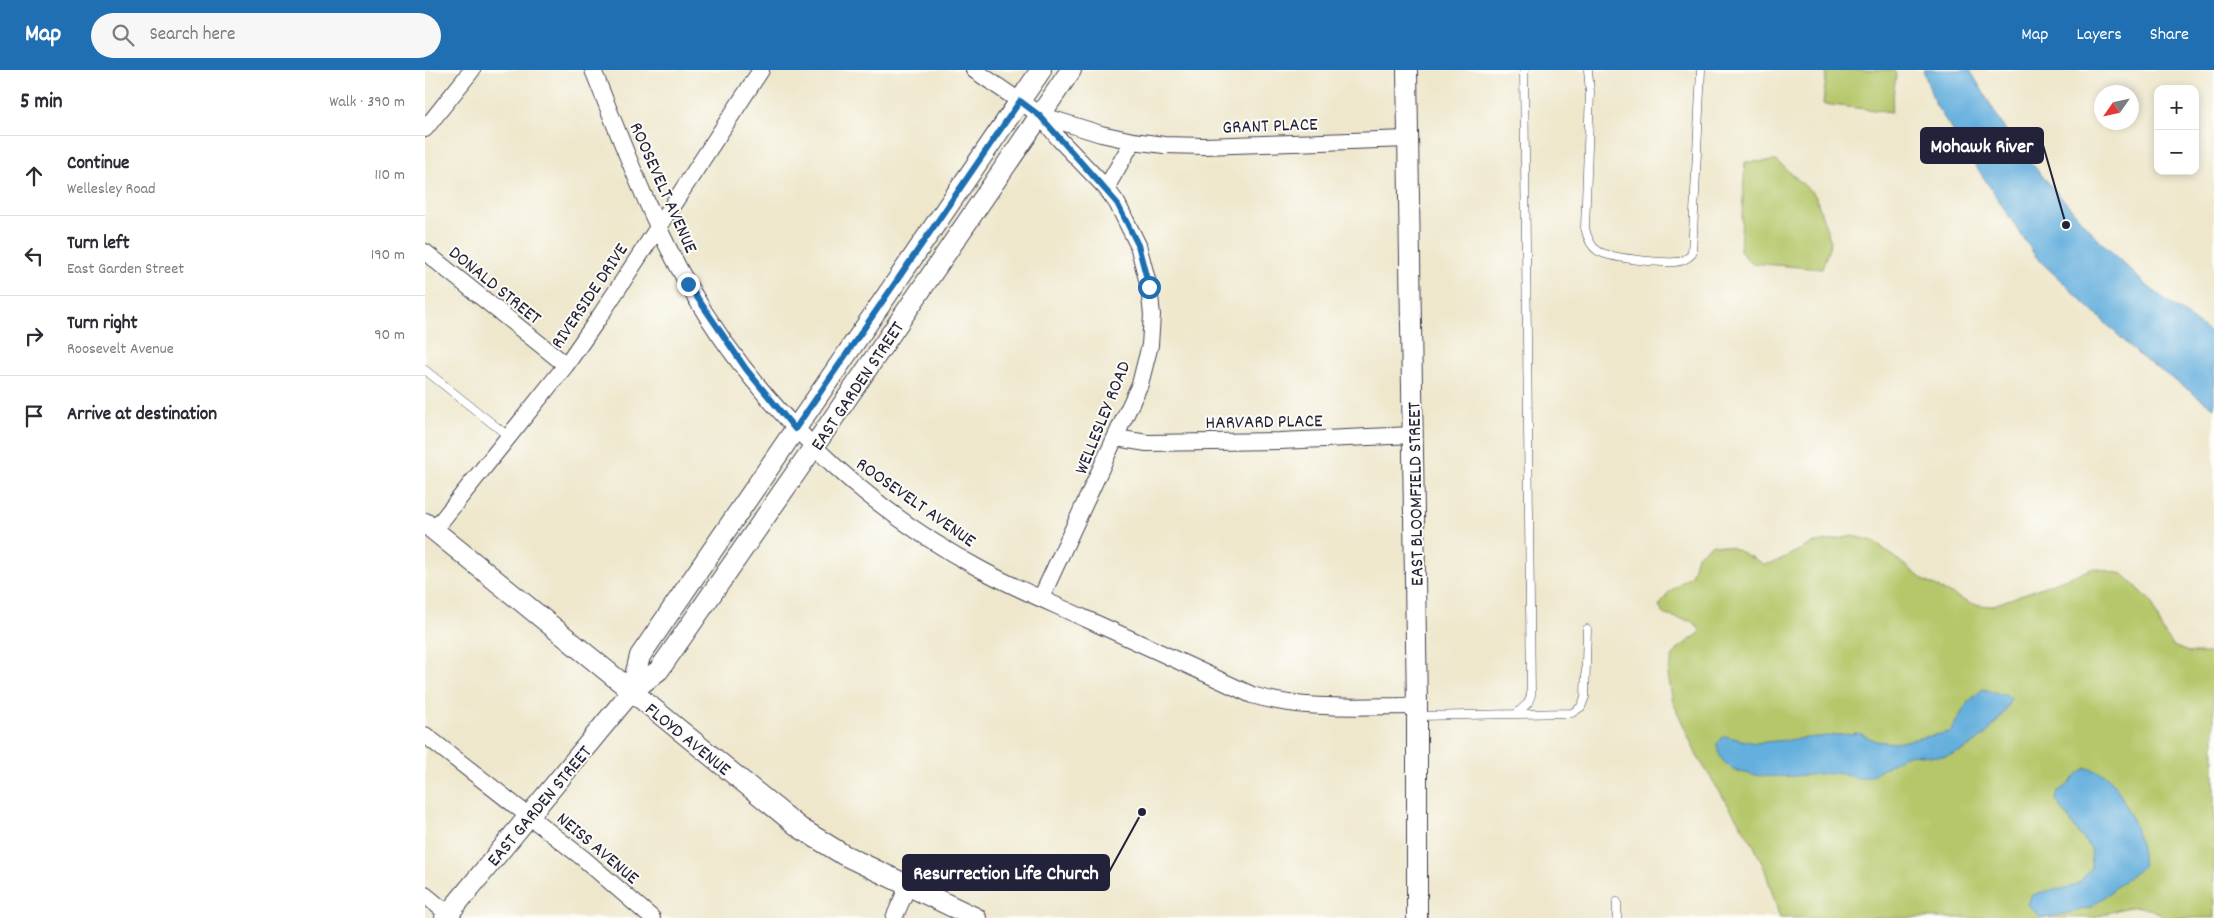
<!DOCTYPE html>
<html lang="en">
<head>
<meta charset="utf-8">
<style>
	:root { --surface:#fff; --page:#f7f7f7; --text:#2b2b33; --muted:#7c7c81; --line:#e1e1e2; --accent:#1f6fb2 }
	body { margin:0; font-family:Dekko,sans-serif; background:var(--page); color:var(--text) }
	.controls { position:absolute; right:15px; top:15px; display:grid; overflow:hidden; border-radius:10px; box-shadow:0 2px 8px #0003 }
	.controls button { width:45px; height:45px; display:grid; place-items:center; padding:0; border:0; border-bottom:1px solid var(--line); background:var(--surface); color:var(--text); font:25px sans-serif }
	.compass { position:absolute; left:1669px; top:15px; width:45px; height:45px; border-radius:50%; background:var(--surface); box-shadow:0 2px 8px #0003; rotate:236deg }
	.stop { position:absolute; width:15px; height:15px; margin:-11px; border:4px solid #1f6fb2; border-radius:50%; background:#fff }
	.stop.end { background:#1f6fb2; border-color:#fff; box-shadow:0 1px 5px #0008 }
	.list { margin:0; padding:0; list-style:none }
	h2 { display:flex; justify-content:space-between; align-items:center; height:65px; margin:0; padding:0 20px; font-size:21px }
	h2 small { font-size:16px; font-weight:400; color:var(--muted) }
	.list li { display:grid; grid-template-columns:32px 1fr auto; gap:15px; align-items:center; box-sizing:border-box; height:80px; padding:0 20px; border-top:1px solid var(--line) }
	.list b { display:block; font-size:19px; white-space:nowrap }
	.list p { margin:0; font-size:16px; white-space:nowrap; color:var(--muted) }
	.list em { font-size:16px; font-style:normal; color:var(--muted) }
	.icon { flex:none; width:28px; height:28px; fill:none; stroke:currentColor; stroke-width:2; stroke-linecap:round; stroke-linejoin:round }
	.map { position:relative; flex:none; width:1789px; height:848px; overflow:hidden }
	header { display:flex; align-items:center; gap:30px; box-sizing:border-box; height:70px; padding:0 25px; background:var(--accent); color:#fff }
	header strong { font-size:24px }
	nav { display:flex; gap:28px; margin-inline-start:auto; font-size:18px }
	.search { width:350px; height:45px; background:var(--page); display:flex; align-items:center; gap:12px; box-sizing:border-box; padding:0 18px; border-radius:28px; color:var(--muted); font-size:19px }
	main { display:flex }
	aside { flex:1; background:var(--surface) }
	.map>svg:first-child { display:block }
	.green { fill:#b5c76a; stroke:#6c7452 }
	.water { fill:#64afdd; stroke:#43688c }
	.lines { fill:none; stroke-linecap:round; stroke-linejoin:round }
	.service-casing { stroke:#414051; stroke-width:9 }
	.minor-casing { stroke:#414051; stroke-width:18 }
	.tertiary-casing { stroke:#414051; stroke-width:22 }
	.service { stroke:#fff; stroke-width:8 }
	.minor { stroke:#fff; stroke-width:16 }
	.tertiary { stroke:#fff; stroke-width:20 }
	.route { stroke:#1f6fb2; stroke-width:6 }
	.labels { text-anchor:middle; stroke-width:4; stroke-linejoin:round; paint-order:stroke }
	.street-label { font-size:19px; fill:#22223b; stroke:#fdfcf7 }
	.leader { fill:none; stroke:#22223b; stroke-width:2 }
	.callout-dot { fill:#22223b; stroke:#fdfcf7; stroke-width:2 }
	.callout { fill:#22223b; stroke:#22223b; stroke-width:2 }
	.callout-label { font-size:20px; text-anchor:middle; font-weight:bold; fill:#fff }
</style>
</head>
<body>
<header>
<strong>Map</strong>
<div class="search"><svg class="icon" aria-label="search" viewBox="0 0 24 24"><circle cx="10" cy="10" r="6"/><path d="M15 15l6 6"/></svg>Search here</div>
<nav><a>Map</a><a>Layers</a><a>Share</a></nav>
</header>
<main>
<aside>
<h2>5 min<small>Walk · 390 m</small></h2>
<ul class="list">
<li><svg class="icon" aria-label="ahead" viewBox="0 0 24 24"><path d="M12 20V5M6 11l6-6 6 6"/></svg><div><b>Continue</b><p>Wellesley Road</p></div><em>110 m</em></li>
<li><svg class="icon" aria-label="left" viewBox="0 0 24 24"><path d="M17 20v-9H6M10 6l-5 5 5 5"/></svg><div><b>Turn left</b><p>East Garden Street</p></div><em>190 m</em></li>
<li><svg class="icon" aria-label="right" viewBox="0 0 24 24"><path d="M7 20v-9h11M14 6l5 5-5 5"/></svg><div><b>Turn right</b><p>Roosevelt Avenue</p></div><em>90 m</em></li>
<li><svg class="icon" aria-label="arrive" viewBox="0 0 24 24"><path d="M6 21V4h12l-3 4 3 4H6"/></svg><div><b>Arrive at destination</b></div></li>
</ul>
</aside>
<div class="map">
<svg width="1789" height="848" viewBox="0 0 1789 848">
	<rect width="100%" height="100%" fill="#fdfcf7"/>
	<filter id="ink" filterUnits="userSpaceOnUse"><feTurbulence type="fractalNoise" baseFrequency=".02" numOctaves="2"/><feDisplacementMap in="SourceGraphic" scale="10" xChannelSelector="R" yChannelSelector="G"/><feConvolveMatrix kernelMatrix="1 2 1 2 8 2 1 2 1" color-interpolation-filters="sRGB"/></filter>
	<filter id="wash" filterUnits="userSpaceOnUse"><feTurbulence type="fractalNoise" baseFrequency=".0096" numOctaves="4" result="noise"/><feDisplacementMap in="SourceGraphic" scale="20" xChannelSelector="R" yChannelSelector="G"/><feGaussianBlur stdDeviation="1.12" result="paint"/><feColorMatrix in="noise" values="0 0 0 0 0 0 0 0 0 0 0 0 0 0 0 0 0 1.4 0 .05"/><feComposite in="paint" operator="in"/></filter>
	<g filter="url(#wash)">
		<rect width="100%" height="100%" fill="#eee7cc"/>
		<path class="green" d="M1402,0H1469L1471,5L1466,42L1398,34Z
			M1352,91L1390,125L1406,172L1397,199L1326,193L1315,181L1320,92Z
			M1428,466L1449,471L1500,511L1546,534L1566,536L1669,498L1698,504L1727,532L1737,560L1748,576L1766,583H1789V848H1739C1718,828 1694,839 1670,848H1355L1340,800L1328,774L1272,686L1248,632L1243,605L1248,586L1254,578L1276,562L1269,552L1240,545L1234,537L1244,522L1267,504L1272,485L1288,474L1308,478L1339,494L1348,493L1386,474Z"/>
		<path class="water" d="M1498,0H1545L1587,71L1671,167L1721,215L1789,266V338L1715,286L1611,187L1510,34Z
			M1558,619L1586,627C1580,651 1546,682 1521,686C1509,688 1495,683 1483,685C1468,689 1454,706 1438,708C1429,709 1418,703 1408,703C1378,704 1293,720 1292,673L1299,666L1330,673L1434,663L1451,671L1470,673L1525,662L1543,632Z
			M1662,698C1672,700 1683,705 1688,713C1701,731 1721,777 1717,797L1665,838L1626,847H1615L1603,835L1606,826C1621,818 1640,822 1654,813C1659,809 1663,802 1667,797L1666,778L1654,764L1631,730L1633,721C1646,716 1649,703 1662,698Z"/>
	</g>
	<g filter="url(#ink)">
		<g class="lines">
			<defs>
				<path id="service" d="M1163,0L1165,22L1160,158C1162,167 1165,176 1173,181C1183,188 1236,193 1250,192C1256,192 1262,189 1267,184L1276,0
					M0,300L83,366
					M1091,644L1147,643L1156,637L1160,627L1162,559
					M994,646L1091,644L1103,633L1106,625L1099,0
					M1192,832V848"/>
				<path id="minor" d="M168,0C197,72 224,146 262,213C329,331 435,435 555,499C588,517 624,532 659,548C715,573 771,599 827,625C880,641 937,636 992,636
					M549,0L615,45L634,69L681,118L692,133L713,175L724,217L727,245L725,275L715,314L616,528
					M615,45L676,64L708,71L739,75L779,76L983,69
					M0,59L47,0
					M681,118L708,71
					M0,182L141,295
					M691,368L722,373L855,371L988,365
					M9,460L141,295L173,249L336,0
					M0,665L159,789L227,848
					M0,825L28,848
					M469,848L483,816"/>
				<path id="tertiary" d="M982,0L992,636V848
					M0,453L375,758L419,785L551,848
					M206,622L215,586L616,0
					M20,848L206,622L234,600L388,378L646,0"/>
			</defs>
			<use href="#service" class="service-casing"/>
			<use href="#minor" class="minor-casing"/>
			<use href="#tertiary" class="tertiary-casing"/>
			<use href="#service" class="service"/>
			<use href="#minor" class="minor"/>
			<use href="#tertiary" class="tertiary"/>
		</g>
	</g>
	<g class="lines" filter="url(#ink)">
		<path class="route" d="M263,214L321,299L370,359L595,31L615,46L692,133L713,175L724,217"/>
	</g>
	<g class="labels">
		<g class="street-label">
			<text transform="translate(845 54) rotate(-2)" y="7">GRANT PLACE</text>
			<text transform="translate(240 117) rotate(66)" y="7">ROOSEVELT AVENUE</text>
			<text transform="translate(71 214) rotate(39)" y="7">DONALD STREET</text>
			<text transform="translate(163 225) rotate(-56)" y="7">RIVERSIDE DRIVE</text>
			<text transform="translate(431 315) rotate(-56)" y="7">EAST GARDEN STREET</text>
			<text transform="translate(676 347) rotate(-68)" y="7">WELLESLEY ROAD</text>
			<text transform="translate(839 350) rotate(-1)" y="7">HARVARD PLACE</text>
			<text transform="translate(989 424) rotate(-91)" y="7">EAST BLOOMFIELD STREET</text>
			<text transform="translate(492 431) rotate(35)" y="7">ROOSEVELT AVENUE</text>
			<text transform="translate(264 668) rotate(39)" y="7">FLOYD AVENUE</text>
			<text transform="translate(113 735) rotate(-50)" y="7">EAST GARDEN STREET</text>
			<text transform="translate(174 777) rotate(40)" y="7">NEISS AVENUE</text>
		</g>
	</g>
	<path class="leader" d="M1641 155L1618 75M717 742L684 802"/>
	<g class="callout-dot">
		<circle cx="1641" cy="155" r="5"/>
		<circle cx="717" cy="742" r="5"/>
	</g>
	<g class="callout">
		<rect x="1496" y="58" width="122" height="35" rx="5"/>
		<rect x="478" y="785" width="206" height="35" rx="5"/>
	</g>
	<g class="callout-label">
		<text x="1557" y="82">Mohawk River</text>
		<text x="581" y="809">Resurrection Life Church</text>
	</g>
</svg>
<div class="controls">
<button>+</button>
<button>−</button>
</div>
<svg class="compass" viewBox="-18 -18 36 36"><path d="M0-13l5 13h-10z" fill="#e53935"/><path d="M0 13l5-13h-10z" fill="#7c7c81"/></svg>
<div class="stop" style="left:724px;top:217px"></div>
<div class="stop end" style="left:263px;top:214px"></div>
</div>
</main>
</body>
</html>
